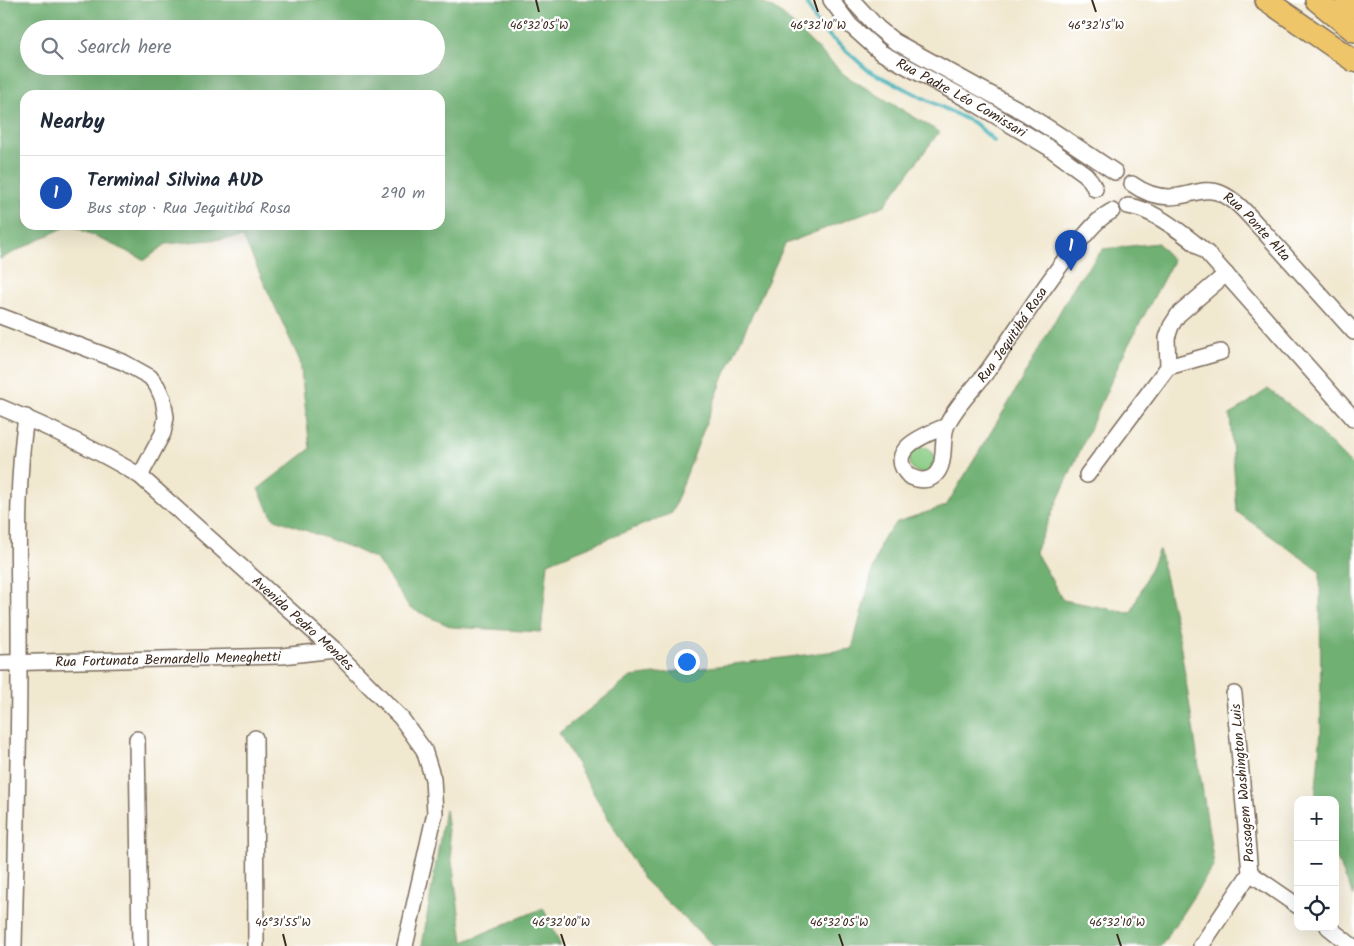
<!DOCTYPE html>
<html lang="en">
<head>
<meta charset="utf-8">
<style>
	:root { --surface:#fff; --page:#f2f2f3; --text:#1f2937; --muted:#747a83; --line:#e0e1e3; --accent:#c8321e }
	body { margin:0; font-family:Kalam,sans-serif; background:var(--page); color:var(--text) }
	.controls { position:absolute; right:15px; bottom:15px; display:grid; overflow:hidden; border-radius:10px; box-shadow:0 5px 20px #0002 }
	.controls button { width:45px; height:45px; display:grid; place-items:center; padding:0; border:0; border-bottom:1px solid var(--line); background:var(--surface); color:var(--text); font:25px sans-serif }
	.you { position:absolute; left:686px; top:661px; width:18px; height:18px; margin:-12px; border:4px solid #fff; border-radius:50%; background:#1a73e8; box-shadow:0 0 0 8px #1a73e833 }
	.badge { display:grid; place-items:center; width:32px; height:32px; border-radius:50%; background:var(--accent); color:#fff; font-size:16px; font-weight:700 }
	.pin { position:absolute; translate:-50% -41px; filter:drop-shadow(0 1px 2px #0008) }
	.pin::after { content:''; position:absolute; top:26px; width:18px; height:15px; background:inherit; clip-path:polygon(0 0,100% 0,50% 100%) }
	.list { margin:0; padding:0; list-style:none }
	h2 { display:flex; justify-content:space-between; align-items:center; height:65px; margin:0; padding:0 20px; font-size:21px }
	h2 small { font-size:16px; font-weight:400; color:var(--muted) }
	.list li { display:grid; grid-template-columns:32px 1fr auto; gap:15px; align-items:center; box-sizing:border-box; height:75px; padding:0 20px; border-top:1px solid var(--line) }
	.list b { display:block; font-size:19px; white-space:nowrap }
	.list p { margin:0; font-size:16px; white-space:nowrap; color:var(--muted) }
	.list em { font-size:16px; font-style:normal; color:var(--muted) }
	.icon { flex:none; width:28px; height:28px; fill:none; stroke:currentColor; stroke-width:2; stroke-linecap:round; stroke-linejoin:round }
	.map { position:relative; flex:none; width:1354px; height:946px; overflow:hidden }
	.search { position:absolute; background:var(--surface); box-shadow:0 5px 20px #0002; left:20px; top:20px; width:425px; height:55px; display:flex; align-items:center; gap:12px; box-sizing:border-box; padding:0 18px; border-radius:28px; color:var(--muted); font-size:19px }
	.panel { position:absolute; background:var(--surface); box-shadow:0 5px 20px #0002; left:20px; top:90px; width:425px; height:140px; border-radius:15px }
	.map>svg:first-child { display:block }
	.green { fill:#8acd86; stroke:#627c52 }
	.forest { fill:#6fb073; stroke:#556d48; fill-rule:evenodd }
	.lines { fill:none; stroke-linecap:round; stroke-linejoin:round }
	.stream { stroke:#40b1b9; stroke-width:4 }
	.minor-casing { stroke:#7b6c5c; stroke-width:18 }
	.highway-casing { stroke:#7b6c5c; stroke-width:24 }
	.minor { stroke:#fff; stroke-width:15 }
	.highway { stroke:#eec569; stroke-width:21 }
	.ticks { fill:none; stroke:#3b2a1e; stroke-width:2 }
	.labels { text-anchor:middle; stroke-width:4.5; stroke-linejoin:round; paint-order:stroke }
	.street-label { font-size:14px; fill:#3b2a1e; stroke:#fff }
	.ticks-label { font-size:12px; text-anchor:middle; fill:#3b2a1e; stroke:#fff; stroke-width:4.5; stroke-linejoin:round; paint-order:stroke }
</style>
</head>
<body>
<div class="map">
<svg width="1354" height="946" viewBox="0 0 1354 946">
	<rect width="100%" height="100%" fill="#fff"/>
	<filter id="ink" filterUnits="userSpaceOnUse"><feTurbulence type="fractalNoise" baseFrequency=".02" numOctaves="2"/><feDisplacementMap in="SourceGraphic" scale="10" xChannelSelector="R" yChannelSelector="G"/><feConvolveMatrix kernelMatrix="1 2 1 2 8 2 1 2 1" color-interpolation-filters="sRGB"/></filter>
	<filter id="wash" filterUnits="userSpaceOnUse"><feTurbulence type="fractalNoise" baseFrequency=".0096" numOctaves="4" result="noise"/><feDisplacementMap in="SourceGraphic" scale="20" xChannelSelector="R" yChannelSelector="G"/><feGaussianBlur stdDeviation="1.12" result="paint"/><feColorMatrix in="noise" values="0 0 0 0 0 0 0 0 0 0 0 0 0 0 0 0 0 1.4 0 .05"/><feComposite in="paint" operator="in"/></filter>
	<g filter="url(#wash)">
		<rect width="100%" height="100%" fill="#f1e8d0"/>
		<path class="green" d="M909 460a13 13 0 1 1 26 0a13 13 0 1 1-26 0Z"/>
		<path class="forest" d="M0,0H758L781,13L846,76L939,132L885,205L785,244L724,376L672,513L548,563L541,632L452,627L410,608L376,559L352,548L273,518L258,489L310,449L300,361L243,237L166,244L145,260L71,225H440V95H25V225H69L0,259ZM29,29H436V66H29Z
			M1158,243L1173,261L1122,357L1035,551L1063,600L1131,613L1159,549L1180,642L1214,865L1161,946H714L643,879L559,733L631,677L852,649L874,565L882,539L897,522L946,506L1008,404L1076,283L1103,249Z
			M1268,389L1303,416L1354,467V897L1335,855V800H1315L1321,731L1320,571L1237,512L1230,415Z
			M445,809L463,942L543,908L561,946H422Z"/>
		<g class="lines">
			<path class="stream" d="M805,0L817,23L825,32L869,71L976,124L994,141"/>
		</g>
	</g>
	<g filter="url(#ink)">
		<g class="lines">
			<defs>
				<g id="minor">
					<path id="s1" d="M831,0L850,25L880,52L976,104L1048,147L1085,174L1091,181L1095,189"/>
					<path d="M852,0L878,28L894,41L1025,113L1058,134L1115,172"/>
					<path id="s2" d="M1132,184C1146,194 1162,199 1179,196C1193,194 1207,187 1220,193C1238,200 1252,220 1265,233C1295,266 1324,299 1354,332"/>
					<path d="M1128,206C1154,209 1188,237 1207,253L1354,419"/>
					<path d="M0,316L123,362L150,377L157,386L163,399L166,417L163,433L140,476"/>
					<path d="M1168,367L1221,352"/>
					<path id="s3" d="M0,407C48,427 96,449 140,476L334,650L401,718L424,750L433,779L435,813L405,946"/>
					<path id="s4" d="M946,426C928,434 883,449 909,476C917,480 927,482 934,476C948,464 940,440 947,425C956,405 975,388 988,370C1019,327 1045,282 1079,242C1089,231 1098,218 1112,211"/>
					<path d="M1087,475L1168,367L1167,338L1171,326L1178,315L1226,274"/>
					<path id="s5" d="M0,663L282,656L334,650"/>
					<path d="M255,738L256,946"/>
					<path d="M137,739L140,946"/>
					<path d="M1250,873L1298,906"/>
					<path d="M1328,927L1352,946"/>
					<path d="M14,946C16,852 19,757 19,663C20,581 14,499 26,417"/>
					<path d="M1201,946L1250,873L1234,694"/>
				</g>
				<path id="highway" d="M1266,0L1354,61
					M1316,0L1354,31
					M1346,0L1354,7"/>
			</defs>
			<use href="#minor" class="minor-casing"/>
			<use href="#highway" class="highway-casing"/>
			<use href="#minor" class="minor"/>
			<use href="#highway" class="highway"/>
		</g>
	</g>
	<path class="ticks" d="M536,0L539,12M814,0L818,12M1092,0L1096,12M283,934L286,946M561,934L565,946M839,934L843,946M1117,934L1121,946"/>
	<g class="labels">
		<g class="street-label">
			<text dy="5" stroke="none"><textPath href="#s1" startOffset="165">Rua Padre Léo Comissari</textPath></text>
			<text dy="5" stroke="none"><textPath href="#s2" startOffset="142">Rua Ponte Alta</textPath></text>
			<text dy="5" stroke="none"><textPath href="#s4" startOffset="269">Rua Jequitibá Rosa</textPath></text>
			<text dy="5" stroke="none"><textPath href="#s3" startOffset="376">Avenida Pedro Mendes</textPath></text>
			<text dy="5" stroke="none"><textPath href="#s5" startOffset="168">Rua Fortunata Bernardello Meneghetti</textPath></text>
			<text transform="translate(1242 783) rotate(-95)" y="5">Passagem Washington Luis</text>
		</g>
	</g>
	<g class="ticks-label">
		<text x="539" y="29">46°32'05"W</text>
		<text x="818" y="29">46°32'10"W</text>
		<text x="1096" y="29">46°32'15"W</text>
		<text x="283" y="926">46°31'55"W</text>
		<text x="561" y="926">46°32'00"W</text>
		<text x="839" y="926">46°32'05"W</text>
		<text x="1117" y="926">46°32'10"W</text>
	</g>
</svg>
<div class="controls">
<button>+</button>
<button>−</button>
<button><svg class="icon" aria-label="locate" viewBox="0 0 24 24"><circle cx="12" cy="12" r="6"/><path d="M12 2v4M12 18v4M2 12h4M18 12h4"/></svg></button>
</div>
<div class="you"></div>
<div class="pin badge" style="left:1071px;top:271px;background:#1a4fb4">1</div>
<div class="search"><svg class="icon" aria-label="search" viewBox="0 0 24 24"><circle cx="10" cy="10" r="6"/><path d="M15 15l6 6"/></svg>Search here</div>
<section class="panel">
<h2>Nearby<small></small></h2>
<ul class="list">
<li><span class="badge" style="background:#1a4fb4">1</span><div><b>Terminal Silvina AUD</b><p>Bus stop · Rua Jequitibá Rosa</p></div><em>290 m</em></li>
</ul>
</section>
</div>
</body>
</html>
